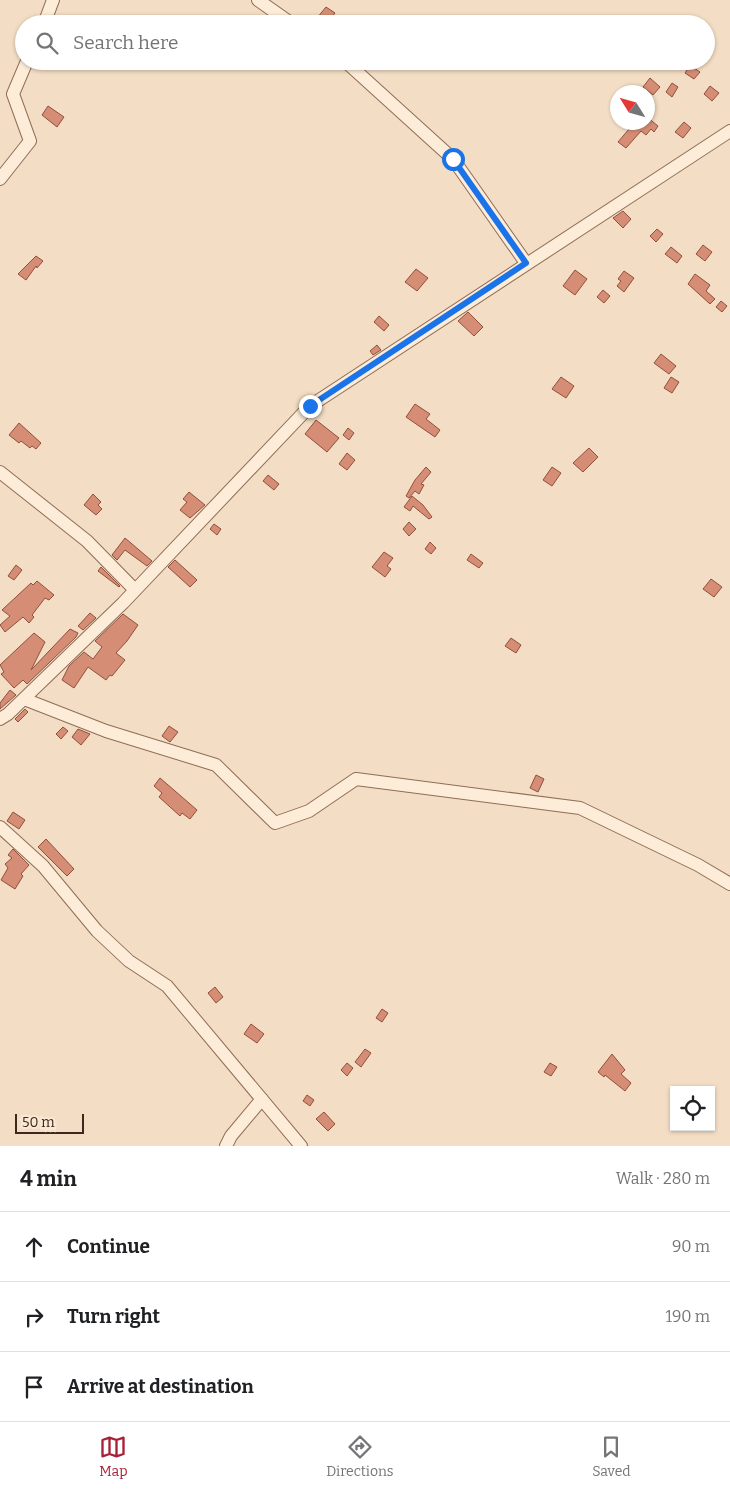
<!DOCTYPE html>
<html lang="en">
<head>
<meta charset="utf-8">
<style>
	:root { --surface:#fff; --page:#f2f2f2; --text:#202124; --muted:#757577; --line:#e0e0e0; --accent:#a62037 }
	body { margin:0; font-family:Bitter,serif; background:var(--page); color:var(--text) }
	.controls { position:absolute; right:15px; bottom:15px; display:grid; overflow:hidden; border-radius:0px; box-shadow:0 1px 4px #0004 }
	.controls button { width:45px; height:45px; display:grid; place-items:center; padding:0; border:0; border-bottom:1px solid var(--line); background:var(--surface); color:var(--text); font:25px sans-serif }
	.compass { position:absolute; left:610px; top:85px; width:45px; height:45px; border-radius:50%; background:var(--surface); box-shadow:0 1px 4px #0004; rotate:307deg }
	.scale { position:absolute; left:15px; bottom:12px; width:69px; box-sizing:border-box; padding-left:5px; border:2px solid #3e281d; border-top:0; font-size:14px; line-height:18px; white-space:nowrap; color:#3e281d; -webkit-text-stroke:4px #f9e9d4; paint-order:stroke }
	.stop { position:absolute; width:15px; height:15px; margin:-11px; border:4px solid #1a73e8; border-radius:50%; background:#fff }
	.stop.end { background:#1a73e8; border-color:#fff; box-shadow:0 1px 5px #0008 }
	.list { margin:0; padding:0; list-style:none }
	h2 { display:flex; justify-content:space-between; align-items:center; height:65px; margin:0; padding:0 20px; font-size:21px }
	h2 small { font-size:16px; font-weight:400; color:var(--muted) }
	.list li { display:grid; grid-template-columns:32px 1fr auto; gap:15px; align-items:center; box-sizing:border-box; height:70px; padding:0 20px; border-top:1px solid var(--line) }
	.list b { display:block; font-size:19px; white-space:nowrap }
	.list em { font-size:16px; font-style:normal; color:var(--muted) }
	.icon { flex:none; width:28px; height:28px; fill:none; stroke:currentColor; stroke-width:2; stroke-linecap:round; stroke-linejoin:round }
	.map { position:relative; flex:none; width:730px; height:1146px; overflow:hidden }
	.search { position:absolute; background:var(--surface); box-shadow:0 1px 4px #0004; left:15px; right:15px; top:15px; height:55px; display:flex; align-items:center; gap:12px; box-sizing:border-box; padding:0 18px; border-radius:28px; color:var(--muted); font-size:19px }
	.sheet { height:275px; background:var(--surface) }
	nav { display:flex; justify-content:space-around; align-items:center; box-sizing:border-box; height:70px; border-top:1px solid var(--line); background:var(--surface); font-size:14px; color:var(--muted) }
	nav a { display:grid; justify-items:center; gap:2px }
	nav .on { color:var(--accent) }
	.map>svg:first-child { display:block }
	.building { fill:#d58e75; stroke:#924f3a }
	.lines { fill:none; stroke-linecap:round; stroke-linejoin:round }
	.minor-casing { stroke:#906d58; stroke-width:14 }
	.minor { stroke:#fcecd8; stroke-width:12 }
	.route { stroke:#1a73e8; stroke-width:6 }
</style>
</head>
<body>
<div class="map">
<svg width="730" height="1146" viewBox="0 0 730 1146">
	<rect width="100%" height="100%" fill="#f3ddc4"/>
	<path class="building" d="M326,7L335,13L326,24H312Z
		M690,65L700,72L694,79L685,73Z
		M650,78L660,87L653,95L643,87Z
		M672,83L678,87L672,97L666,92Z
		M710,86L719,93L712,101L704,94Z
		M48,106L64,117L57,127L42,115Z
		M648,118L658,126L654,132L651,129L646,135L641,131L626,148L618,142L635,122H648Z
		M684,122L691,128L683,138L675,132Z
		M623,211L631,219L623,228L613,218Z
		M657,229L663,234L656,242L650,236Z
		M703,245L712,252L705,261L696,254Z
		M671,247L682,256L677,263L665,254Z
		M36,256L43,261L37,268L36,266L26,280L18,274Z
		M416,269L428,278L417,291L405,282Z
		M575,270L587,279L575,295L563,286Z
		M624,271L634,278L624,292L617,286L621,281L618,279Z
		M695,274L710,285L706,291L715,299L710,304L688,284Z
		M603,290L610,296L604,303L597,297Z
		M721,301L727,306L722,312L716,307Z
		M468,312L483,327L474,336L458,321Z
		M379,316L389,325L384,331L374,322Z
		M377,345L381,350L373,355L370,351Z
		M661,354L676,366L669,374L654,363Z
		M561,377L574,386L566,398L552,389Z
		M671,377L679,382L672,393L664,388Z
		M415,404L430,414L426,419L440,430L435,437L406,417Z
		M316,420L339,438L327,452L305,434Z
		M19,423L41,443L36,449L32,446L30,448L21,441L19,443L9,435Z
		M348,428L354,433L349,440L343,435Z
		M589,448L598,457L583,472L573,463Z
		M347,453L355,460L347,470L339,464Z
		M426,467L431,472L421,484L424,485L419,494L415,491L409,498L406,496L415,480Z
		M552,467L561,473L552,486L543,480Z
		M268,475L279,484L274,490L263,481Z
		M189,492L205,505L190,518L180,510L187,502L183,499Z
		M93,494L101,502L98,505L102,509L96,515L84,505Z
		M412,496L423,505L432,517L429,519L413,506L410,511L404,507Z
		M409,522L416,529L409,536L403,529Z
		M214,524L221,529L217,535L210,529Z
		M125,538L152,561L147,566L125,550L117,560L112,555Z
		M430,542L436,548L431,554L425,549Z
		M384,552L393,558L387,566L391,569L385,577L372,567Z
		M471,554L483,563L479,568L467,560Z
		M175,560L197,580L190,587L168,567Z
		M16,565L22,570L14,580L8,576Z
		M101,567L120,586L119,587L98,571Z
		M711,579L722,587L714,597L703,589Z
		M37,581L54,595L49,600L45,598L32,615L34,617L29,623L23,617L5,632L0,625L10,616L2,610L31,583L33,585Z
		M90,613L96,618L83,630L78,626Z
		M123,614L138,625L127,641L116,653L125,660L112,676L110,675L106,680L88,667L74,688L62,680L69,666L84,652L93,659L102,647L95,641Z
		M70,629L78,633L76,637L27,684L23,680L14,688L1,674L4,672L0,665L34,633L45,642L31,670Z
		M511,638L521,645L516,653L505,646Z
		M10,690L16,695L0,709V703Z
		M25,709L28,712L18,722L15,719Z
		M169,726L178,732L170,742L162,736Z
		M63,727L68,731L61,739L56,734Z
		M78,729L90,734L81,745L72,737Z
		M536,775L544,779L538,792L530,788Z
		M160,778L197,810L190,819L182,813L180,816L159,797L162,793L154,786Z
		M13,812L25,820L19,829L7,821Z
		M46,839L74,869L67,876L38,847Z
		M13,849L29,865L21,874L23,876L15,889L1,880L8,868L5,864L12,858L8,855Z
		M215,987L223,997L216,1003L208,993Z
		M382,1009L388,1013L382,1022L376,1018Z
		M251,1024L264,1034L257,1043L244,1034Z
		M365,1049L371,1053L361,1067L355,1062Z
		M612,1054L625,1070L621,1074L631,1083L625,1091L605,1075L604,1077L598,1072Z
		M347,1063L353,1068L347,1076L341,1070Z
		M550,1063L557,1067L551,1076L544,1072Z
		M307,1095L314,1100L310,1106L303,1101Z
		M324,1112L335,1124L328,1131L316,1119Z"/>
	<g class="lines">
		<defs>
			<path id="minor" d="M258,0L292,24
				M44,24L53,0
				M345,61L453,159L526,263
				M0,179L30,141L13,94L27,61
				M0,472L87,541L135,590
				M24,699L106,731L216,765L275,823L309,811L356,779L580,808L698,865L730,884
				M0,719L8,714L123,603L310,406L730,131
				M0,827L43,866L97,931L129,961L167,986L301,1146
				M226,1146L231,1136L262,1099"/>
		</defs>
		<use href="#minor" class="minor-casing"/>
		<use href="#minor" class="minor"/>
	</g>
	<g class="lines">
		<path class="route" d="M310,406L526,263L453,159"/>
	</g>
</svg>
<div class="controls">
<button><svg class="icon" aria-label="locate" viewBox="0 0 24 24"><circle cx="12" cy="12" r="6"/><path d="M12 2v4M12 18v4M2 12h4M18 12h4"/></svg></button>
</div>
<svg class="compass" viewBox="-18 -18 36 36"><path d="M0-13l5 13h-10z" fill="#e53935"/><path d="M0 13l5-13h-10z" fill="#757577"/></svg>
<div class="scale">50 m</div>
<div class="stop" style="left:453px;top:159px"></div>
<div class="stop end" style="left:310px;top:406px"></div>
<div class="search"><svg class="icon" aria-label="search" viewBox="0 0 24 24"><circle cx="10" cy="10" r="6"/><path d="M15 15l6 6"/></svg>Search here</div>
</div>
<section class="sheet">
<h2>4 min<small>Walk · 280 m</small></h2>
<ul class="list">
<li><svg class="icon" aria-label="ahead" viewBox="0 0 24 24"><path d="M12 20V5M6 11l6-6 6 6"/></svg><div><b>Continue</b></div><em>90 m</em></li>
<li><svg class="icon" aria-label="right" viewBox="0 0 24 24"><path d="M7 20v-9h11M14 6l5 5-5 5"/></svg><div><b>Turn right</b></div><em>190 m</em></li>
<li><svg class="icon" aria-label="arrive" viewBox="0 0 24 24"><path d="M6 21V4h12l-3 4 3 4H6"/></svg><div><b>Arrive at destination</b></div></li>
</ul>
</section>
<nav>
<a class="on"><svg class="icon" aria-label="map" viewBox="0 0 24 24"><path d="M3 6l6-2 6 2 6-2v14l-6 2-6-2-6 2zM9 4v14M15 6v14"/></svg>Map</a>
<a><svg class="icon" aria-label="directions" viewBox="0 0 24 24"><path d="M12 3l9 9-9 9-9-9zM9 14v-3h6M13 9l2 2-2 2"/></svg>Directions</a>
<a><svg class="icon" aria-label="saved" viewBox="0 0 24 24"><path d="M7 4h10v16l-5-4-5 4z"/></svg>Saved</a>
</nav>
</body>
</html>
